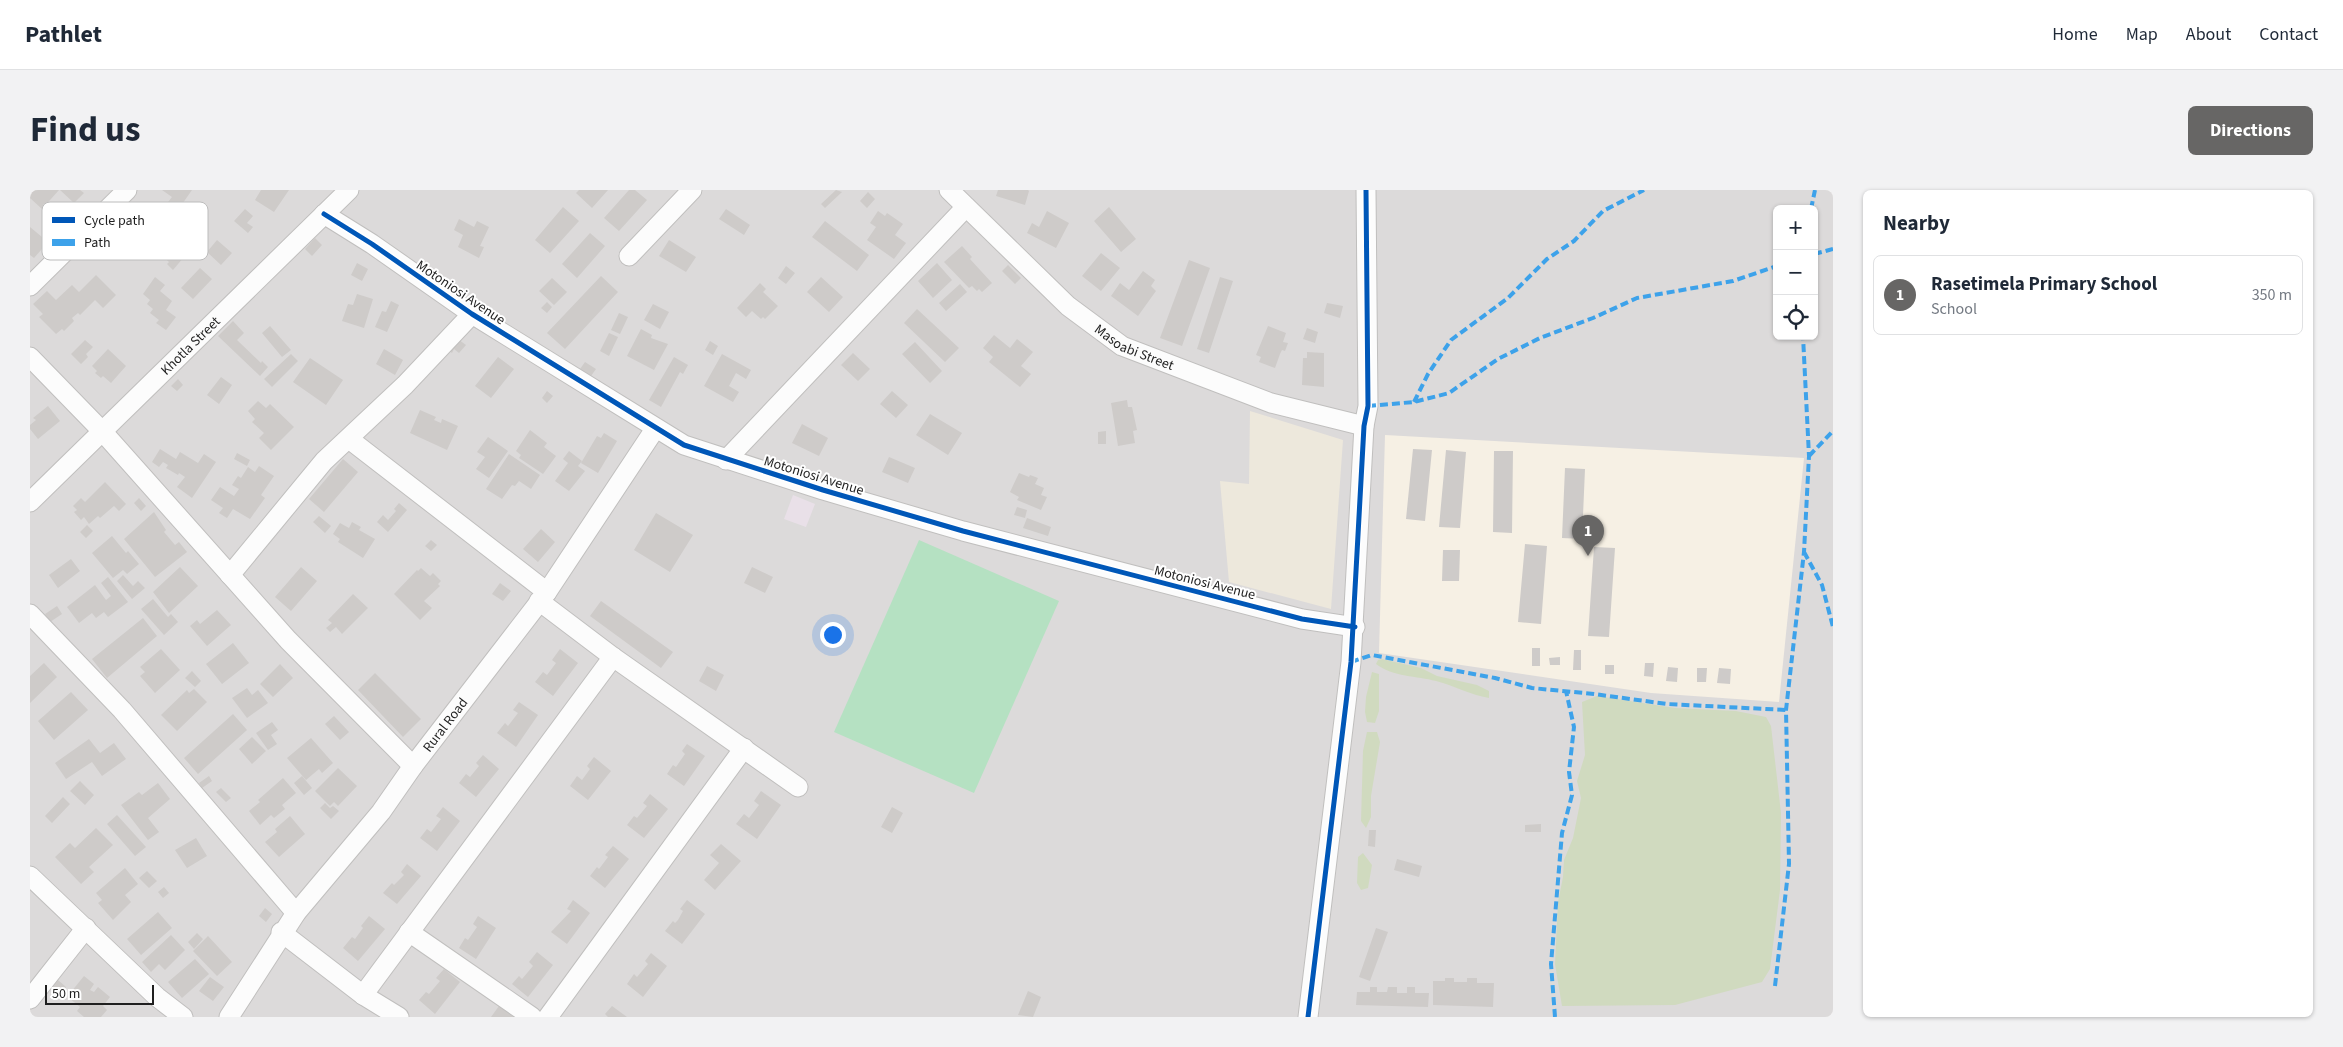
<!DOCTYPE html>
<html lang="en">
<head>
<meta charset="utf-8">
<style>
	:root { --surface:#fff; --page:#f2f2f3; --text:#1f2937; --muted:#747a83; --line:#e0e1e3; --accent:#676665 }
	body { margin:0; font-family:"Source Sans 3",sans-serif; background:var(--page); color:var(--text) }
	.controls { position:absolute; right:15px; top:15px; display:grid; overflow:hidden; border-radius:8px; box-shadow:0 1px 4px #0004 }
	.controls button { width:45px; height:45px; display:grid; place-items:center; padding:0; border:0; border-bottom:1px solid var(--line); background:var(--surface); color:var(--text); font:25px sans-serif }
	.scale { position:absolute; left:15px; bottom:12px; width:109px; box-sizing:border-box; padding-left:5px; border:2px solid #1f1f1f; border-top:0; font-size:14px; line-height:18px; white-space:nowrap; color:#1f1f1f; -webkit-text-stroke:4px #fff; paint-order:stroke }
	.you { position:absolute; left:802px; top:444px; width:18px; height:18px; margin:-12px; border:4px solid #fff; border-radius:50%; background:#1a73e8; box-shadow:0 0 0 8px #1a73e833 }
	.badge { display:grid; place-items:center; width:32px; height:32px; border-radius:50%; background:var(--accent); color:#fff; font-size:16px; font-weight:700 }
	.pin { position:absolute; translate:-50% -41px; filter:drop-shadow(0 1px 2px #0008) }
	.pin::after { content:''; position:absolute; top:26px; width:18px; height:15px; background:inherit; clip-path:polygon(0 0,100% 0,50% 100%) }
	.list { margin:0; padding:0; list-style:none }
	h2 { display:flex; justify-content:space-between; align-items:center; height:65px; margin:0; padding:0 20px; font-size:21px }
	h2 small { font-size:16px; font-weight:400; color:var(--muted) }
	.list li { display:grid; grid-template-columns:32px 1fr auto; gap:15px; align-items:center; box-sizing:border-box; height:80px; margin:0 10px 10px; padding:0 10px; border:1px solid var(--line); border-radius:8px }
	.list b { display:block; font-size:19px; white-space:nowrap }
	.list p { margin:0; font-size:16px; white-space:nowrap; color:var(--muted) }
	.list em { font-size:16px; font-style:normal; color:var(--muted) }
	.icon { flex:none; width:28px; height:28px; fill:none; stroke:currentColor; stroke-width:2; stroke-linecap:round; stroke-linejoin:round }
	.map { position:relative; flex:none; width:1803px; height:827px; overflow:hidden; border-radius:8px }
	header { display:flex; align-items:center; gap:30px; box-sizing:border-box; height:70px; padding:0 25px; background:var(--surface); border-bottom:1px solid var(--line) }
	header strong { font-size:24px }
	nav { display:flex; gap:28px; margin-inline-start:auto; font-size:18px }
	.intro { display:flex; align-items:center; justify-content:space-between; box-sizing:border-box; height:120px; padding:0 30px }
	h1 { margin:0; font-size:35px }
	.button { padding:12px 22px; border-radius:8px; background:var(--accent); color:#fff; font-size:18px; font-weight:700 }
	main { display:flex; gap:30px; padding:0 30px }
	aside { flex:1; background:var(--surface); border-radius:8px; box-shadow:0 1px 4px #0004 }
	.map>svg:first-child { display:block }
	.residential { fill:#dcdada; fill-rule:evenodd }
	.industrial { fill:#e9e0e8 }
	.education { fill:#f6f0e4 }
	.farmland { fill:#ede8dc }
	.forest { fill:#d0dabf }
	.pitch { fill:#b5e1c2 }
	.building { fill:#cecbc9 }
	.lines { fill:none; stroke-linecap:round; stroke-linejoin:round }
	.minor-casing { stroke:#c0bfbe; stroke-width:21 }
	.minor { stroke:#fcfcfc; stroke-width:19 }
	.quiet { stroke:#3da2ea; stroke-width:4; stroke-dasharray:8 4; stroke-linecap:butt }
	.cycleway-casing { stroke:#fff; stroke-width:8 }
	.cycleway { stroke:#0057b8; stroke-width:5 }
	.labels { text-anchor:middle; stroke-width:4; stroke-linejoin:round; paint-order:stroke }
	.street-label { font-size:14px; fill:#1f1f1f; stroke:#fff }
	.key { fill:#fff; stroke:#bcbcbc; stroke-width:1 }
	.key-label { font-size:14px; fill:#1f1f1f }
</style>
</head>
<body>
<header>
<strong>Pathlet</strong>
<nav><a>Home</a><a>Map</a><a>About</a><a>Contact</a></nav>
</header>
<div class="intro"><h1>Find us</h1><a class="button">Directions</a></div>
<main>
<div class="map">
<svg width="1803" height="827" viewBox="0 0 1803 827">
	<rect width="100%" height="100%" fill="#edeae8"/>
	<path class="residential" d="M0,0H1803V827H0ZM1747,19H1784V146H1747Z"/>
	<path class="industrial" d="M763,305L785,314L776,337L754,329Z"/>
	<path class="education" d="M1355,245L1774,268L1749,512L1621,503L1349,463Z"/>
	<path class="farmland" d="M1220,221L1313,250L1301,419L1199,392L1190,291L1219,294Z"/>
	<path class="forest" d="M1352,469L1391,478L1407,486L1447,495L1459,501V508C1440,505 1425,496 1406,491C1387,486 1363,487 1346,474L1348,470Z
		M1342,482L1349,484V521L1345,533L1337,532L1335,522L1336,507Z
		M1567,506L1645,518L1706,521L1736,527L1741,536L1751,623L1750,700L1740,779L1732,792L1645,815L1532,816L1525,774L1528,712L1533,687L1534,670L1543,648L1551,608L1547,591L1555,565L1552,512Z
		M1337,542H1347L1350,552L1341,606V627L1336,638L1331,631L1333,561Z
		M1333,663L1342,675L1338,698L1331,700L1327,693L1328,667Z"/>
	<path class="pitch" d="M889,350L1029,411L944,603L804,542Z"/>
	<path class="building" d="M3,0H29L12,19L0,8Z
		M30,0H50L54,3L44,13Z
		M132,0H162L148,20L138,12L142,7Z
		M231,0H259L244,22L225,10Z
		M549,0H578L562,18L546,3Z
		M599,0H605L617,10L589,41L574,28Z
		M806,0L812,2L795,18L791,14Z
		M968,0H998L999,1L995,15L966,6Z
		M838,2L845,9L837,18L830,11Z
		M533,17L549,31L520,63L505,50Z
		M1079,17L1106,49L1091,62L1064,31Z
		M215,19L223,26L217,33L223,37L218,43L204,31Z
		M696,19L720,35L714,45L689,29Z
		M848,21L855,26L857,23L873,34L865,45L876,53L864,69L837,50L846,37L840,33Z
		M1017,21L1039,33L1026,58L997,43L1002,33L1009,37Z
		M429,29L444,37L447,31L459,37L450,56L454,57L449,68L428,57L433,45L424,40Z
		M795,31L839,65L827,81L782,47Z
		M0,37L18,52L4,68L0,65Z
		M560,43L575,56L547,88L532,74Z
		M285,48L292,55L282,66L275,59Z
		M146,49L161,62L156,69L154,67L143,80L137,74L139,72L131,65Z
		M187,50L202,63L191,75L177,62Z
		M639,50L666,67L656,82L629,66Z
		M932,56L942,67L940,69L962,93L952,102L949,99L947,101L942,96L939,98L914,72Z
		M1071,63L1090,78L1071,101L1052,86Z
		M1159,70L1180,78L1152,156L1130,148Z
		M327,73L338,79L332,91L321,85Z
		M907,73L922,90L903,108L888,91Z
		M978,75L991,88L985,94L972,81Z
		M756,76L765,83L756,94L748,88Z
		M170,78L182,89L163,109L151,98Z
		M1113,81L1125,90L1121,96L1126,101L1108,126L1081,106L1090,93L1099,100Z
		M66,85L86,105L73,118L65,110L50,125L48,123L42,128L44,131L34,141L32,139L26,144L9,127L13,124L3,114L17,101L26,110L42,95L49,102Z
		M571,86L588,102L535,159L517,143Z
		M125,87L135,95L130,101L142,111L136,120L146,127L136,140L126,133L129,130L120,123L123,119L117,114L120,110L113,104Z
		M791,87L813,107L799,122L777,102Z
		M1190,87L1203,91L1179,163L1167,159Z
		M522,88L537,102L524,115L509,101Z
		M730,93L736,99L733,102L748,116L735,129L733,127L731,129L722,121L716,127L707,118Z
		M930,94L937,102L916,121L909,113Z
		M327,104L343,109L334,138L312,131L318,114L323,115Z
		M361,111L369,115L357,142L345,137L352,121L356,122Z
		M517,112L522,117L517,123L511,118Z
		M1297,113L1313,116L1310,128L1294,123Z
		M623,114L639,122L630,139L614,130Z
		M887,119L929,158L915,172L874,133Z
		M589,123L598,127L590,144L581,140Z
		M203,131L214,143L207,150L231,173L232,171L238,177L230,186L188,146Z
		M240,136L261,160L252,167L232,143Z
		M1238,136L1256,143L1253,152L1258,153L1255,161L1252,160L1250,164L1245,178L1229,172L1231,167L1226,165Z
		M1277,138L1288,142L1285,153L1273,149Z
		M611,139L622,145L621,148L638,154L624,180L597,166Z
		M579,143L588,147L579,166L570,161Z
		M964,145L980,158L987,149L1003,162L991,176L1001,184L990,197L959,172L963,167L953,158Z
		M425,147L436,155L429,163L424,159L422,163L417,159Z
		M55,150L63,157L56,164L58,167L51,174L41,164Z
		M680,151L688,156L683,165L675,160Z
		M885,152L912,181L900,193L872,164Z
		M78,159L96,176L81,193L73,186L71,188L65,183L67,181L62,176Z
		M354,159L373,170L365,185L346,174Z
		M1277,162L1294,163V197L1272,195L1273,168H1277Z
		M823,163L840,179L828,191L811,175Z
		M261,164L268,171L242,197L234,189Z
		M692,164L721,180L716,189L706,183L699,196L709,202L703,212L674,196Z
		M468,167L484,179L461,208L445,196Z
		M644,167L658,175L653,184L650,182L631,217L619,210Z
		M280,168L313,190L296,215L263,192Z
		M555,172L566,179L561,186L550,179Z
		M191,187L202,195L189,214L177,205Z
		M148,189L153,195L147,201L141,196Z
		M517,201L523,206L517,213L512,208Z
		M862,201L878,215L866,228L850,214Z
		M1097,210L1098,217H1102L1107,240L1103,241L1105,253L1088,256L1081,213Z
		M228,211L236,218L240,214L264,237L241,260L229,248L234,243L222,232L225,229L218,221Z
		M18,216L30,231L8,249L0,239V235L6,230L3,228Z
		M390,220L406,227L404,230L411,233L412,229L428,236L417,260L380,243Z
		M900,224L932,243L918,265L886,245Z
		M772,234L798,248L789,266L762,253Z
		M500,240L517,253L514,257L526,266L513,284L489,268L491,265L486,261Z
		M1076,241V254H1068V242Z
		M574,243L587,251L568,283L551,273L567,246L571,248Z
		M458,247L478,261L459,288L446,279L455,267L447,262Z
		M130,259L146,269L150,262L168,273L174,264L186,272L162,308L147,297L155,287L149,283L148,285L136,278L138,275L133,272L129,277L122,272Z
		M1383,259L1402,260L1395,331L1376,329Z
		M1416,260L1436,262L1430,338L1409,337Z
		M539,261L552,271L548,276L555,281L539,301L525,291L538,273L533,269Z
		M1464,261H1483L1482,343L1463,342Z
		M207,263L220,270L217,276L204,269Z
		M479,264L510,285L501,299L489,291L485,296L482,295L472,309L456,299Z
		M859,267L885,278L878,293L852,282Z
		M313,269L328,282L294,322L279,309Z
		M229,276L244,286L231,305L235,308L220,329L203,319L197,328L189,323L193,318L181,310L190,297L204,306L209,299L202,295L208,286L211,288L218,277L225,282Z
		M1535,278L1555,279L1552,349L1532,348Z
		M989,283L999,287L1000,285L1008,288L1005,294L1014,298L1011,305L1017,307L1011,320L987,310L989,307L980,302Z
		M75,292L96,314L89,321L84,316L70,328L68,326L59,334L54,327L51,330L44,322L47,320L43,316L51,308L55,312Z
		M109,308L116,316L111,321L104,313Z
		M369,313L377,320L358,342L347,332L353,325L358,330L366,321L364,319Z
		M987,317L997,320L995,328L984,325Z
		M124,322L136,340L134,342L145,355L149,352L157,362L125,387L94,349Z
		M626,323L663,345L640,382L604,360Z
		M289,326L301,336L295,343L283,332Z
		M997,328L1021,337L1018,346L993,338Z
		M322,332L331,337L329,340L345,349L333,368L308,352L310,349L303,344L310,333L319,338Z
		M57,335L63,341L56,348L50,342Z
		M511,339L525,352L508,372L493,359Z
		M82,346L96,363L98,361L109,374L97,384L93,380L83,388L62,363Z
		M401,350L407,355L401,361L395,356Z
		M1495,354L1517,356L1511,434L1488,432Z
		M1564,357L1585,358L1579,447L1558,446Z
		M1413,360H1430L1429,391H1412Z
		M41,369L50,381L28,398L19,385Z
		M150,377L168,396L139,423L123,402Z
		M271,377L287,391L261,421L245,407Z
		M722,377L743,387L735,403L714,393Z
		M391,378L400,386L403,383L411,391L408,394L410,396L394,411L402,418L390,430L364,404L387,380L388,381Z
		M93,385L103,396L108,391L115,398L102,409L87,391Z
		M78,387L98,412L78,427L74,422L66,428L62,423L49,433L37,417L65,395L76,410L81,406L71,393Z
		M470,393L481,401L473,411L462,404Z
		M323,404L338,418L312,444L306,437L300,442L296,438L302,433L298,430Z
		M123,409L138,427L141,424L148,432L134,445L111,419Z
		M571,411L643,462L631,478L560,426Z
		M27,416L32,424L20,432L15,424Z
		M187,420L201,435L177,456L160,436L167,430L170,434Z
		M113,428L127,446L77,488L62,469Z
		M203,453L219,473L192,494L176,474Z
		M1502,458H1510V476H1502Z
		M131,459L150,480L125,503L110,486L115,482L110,477Z
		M530,459L548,473L523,506L505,492L513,482L517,485L526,473L522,470Z
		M1544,460H1551V480H1543Z
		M1530,467V475H1520L1519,468Z
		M14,473L27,487L0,513V486Z
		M1615,473H1624L1623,487L1614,486Z
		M250,474L263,488L243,507L230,494Z
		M1575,475H1584V484H1575Z
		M677,476L694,485L686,501L669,491Z
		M1638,477L1648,478L1647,492L1636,491Z
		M1667,478H1677L1676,492H1667Z
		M1689,478L1701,479L1700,494L1687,493Z
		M162,481L171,491L165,497L155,488Z
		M345,483L391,529L373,547L328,500Z
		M217,498L222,505L228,500L238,513L217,528L202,508Z
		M164,499L177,512L147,541L131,525L157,500L159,503Z
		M41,502L58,520L24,550L8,531Z
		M489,512L508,525L486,557L467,543L475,533L478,536L488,523L483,520Z
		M203,524L217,540L168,584L154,568Z
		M304,526L319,542L310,550L295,534Z
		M242,532L248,540L241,545L247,554L238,560L226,543Z
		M222,547L236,561L222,574L209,559Z
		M281,548L303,573L292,583L289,579L276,590L257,568Z
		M59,549L70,563L84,553L96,569L72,586L62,572L36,589L25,573Z
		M657,554L675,566L654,596L637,584L643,575L646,577L655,564L652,561Z
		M453,565L469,579L446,607L429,593L436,584L440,587L449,576L446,573Z
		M564,567L581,581L558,610L540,596L547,586L552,590L560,579L557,576Z
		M308,578L327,596L308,616L304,612L300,616L285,601Z
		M179,586L182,591L172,598L169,593Z
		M272,586L282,598L274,605L264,593Z
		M253,588L266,603L252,615L255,619L244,628L241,625L230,635L219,621L230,612L228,610Z
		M50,591L64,605L55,615L40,601Z
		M128,593L140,609L118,628L129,642L118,650L91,615L109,602L112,605Z
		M191,598L201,608L196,612L186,602Z
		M731,601L751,615L727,649L706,634L714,624L719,628L729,615L724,611Z
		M620,604L638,619L614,648L597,635L604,626L607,628L617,616L613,613Z
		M33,607L40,614L22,633L15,626Z
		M295,613L300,618L303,616L309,621L301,629L290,618Z
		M413,617L430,631L407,661L390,648L397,639L401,642L411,629L406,626Z
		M862,617L873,623L862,643L851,637Z
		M87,625L116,657L105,666L77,634Z
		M260,626L275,644L249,667L235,652L247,642L245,639Z
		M1511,634V642H1495V635Z
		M66,638L83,655L59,677L64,682L51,694L25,667L40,653L45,658Z
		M1339,640H1346L1345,657L1338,656Z
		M166,648L177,666L157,678L145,660Z
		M691,654L711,671L685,700L674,690L689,673L680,665Z
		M583,656L599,669L575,698L560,686L567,677L569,679L578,667L575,665Z
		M1367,669L1392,676L1389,687L1364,680Z
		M377,674L391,686L367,714L353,703L362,693L364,695L374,685L371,682Z
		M95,678L108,694L95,705L101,712L83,730L68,713L72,710L66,703Z
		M117,681L127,691L119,698L109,688Z
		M134,697L139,703L133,708L128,702Z
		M543,710L560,723L537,754L521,742L541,721L537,719Z
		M657,710L675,724L652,754L635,741L643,731L645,733L648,730L653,721L650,719Z
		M235,718L242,724L236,732L229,726Z
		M128,722L142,738L111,765L97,749Z
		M339,726L355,739L328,771L313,758L322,747L325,749L333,738L331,736Z
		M448,726L466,738L446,769L429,758L435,748L438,750L447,737L443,734Z
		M1346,738L1358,742L1340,791L1329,787Z
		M167,743L173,749L164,759L158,752Z
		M141,745L155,760L135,780L129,774L121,782L112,772Z
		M178,746L202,772L187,786L163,761Z
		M507,762L523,775L498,807L482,794L489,786L492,789L503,776L499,772Z
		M621,763L637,776L613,807L597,794L604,784L607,787L618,774L615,771Z
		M165,769L179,784L152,808L138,792Z
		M414,779L430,792L405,824L389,810L396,802L399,804L410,791L406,788Z
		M54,786L64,794L60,800L64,802L68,797L80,807L73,816L77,820L71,827H54L47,821L50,817L39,808L43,804L41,802Z
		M180,787L194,797L183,811L169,801Z
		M1415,788H1424V792H1437V788H1447V793H1464L1463,817L1403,815V791H1415Z
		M28,790L36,797L31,804L22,797Z
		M1340,797H1347V802H1357L1358,797H1367V803H1377V797H1385V803H1399L1398,817L1326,815L1327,802H1340Z
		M998,801L1011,807L1003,827L988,825Z
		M469,816L484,827H461Z
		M582,816L597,827H578L575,824Z"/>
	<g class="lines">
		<defs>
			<g id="minor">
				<path id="s1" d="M919,0L1038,116L1092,156L1241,213L1334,236"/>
				<path d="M294,24L342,54L442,124L654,255L793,300L933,341L1272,429L1325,437"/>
				<path d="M599,66L662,0"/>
				<path d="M0,96L97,0"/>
				<path d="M0,167L72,241L258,450L383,576"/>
				<path d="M319,249L517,402"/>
				<path d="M696,270L936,17"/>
				<path id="s2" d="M0,312L319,0"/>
				<path d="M200,385L294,271L375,195L442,124"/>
				<path d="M509,411L583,467L768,597"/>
				<path d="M0,424L92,520L266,723"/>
				<path d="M0,686L127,807L153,827"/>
				<path d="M251,742L333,805L369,827"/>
				<path d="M379,742L502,827"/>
				<path d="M333,805L583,467"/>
				<path d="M0,809L56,738"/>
				<path id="s3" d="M199,827L266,723L351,622L383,576L517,402L625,239"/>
				<path d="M518,827L714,558"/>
				<path d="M1278,827L1321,472L1334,236L1338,216L1336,0"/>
			</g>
		</defs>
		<use href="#minor" class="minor-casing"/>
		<use href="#minor" class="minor"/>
		<path class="quiet" d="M1781,19L1785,0
			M1784,64L1803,59
			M1384,212L1398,184L1421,150L1478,108L1517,69L1544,51L1573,21L1614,0
			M1338,216L1384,212L1419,203L1468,169L1510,148L1563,128L1607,108L1703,91L1747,76
			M1779,266L1803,241
			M1774,362L1792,395L1803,437
			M1321,472L1342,465L1465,488L1502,498L1564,504L1637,514L1756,520
			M1745,796L1759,674L1756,520L1774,362L1779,266L1773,146
			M1525,827L1521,774L1532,643L1542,605L1539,582L1544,537L1536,501"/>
		<defs>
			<path id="cycleway" d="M294,24L342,54L442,124L654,255L793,300L933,341L1272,429L1325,437
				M1278,827L1321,472L1334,236L1338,216L1336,0"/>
		</defs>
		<use href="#cycleway" class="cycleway-casing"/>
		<use href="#cycleway" class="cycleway"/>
	</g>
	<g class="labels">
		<g class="street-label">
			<text transform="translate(431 102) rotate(34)" y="5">Motoniosi Avenue</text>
			<text dy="5" stroke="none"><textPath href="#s1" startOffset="245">Masoabi Street</textPath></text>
			<text dy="5" stroke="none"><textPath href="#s2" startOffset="224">Khotla Street</textPath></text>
			<text transform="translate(784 285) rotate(17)" y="5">Motoniosi Avenue</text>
			<text transform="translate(1175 392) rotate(14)" y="5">Motoniosi Avenue</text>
			<text dy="5" stroke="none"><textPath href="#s3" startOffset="364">Rural Road</textPath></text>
		</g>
	</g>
	<rect x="12" y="12" width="166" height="58" rx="8" class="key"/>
	<rect x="22" y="27" width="23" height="6" fill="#0057b8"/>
	<rect x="22" y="49" width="23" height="7" fill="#3da2ea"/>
	<g class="key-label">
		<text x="54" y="35">Cycle path</text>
		<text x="54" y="57">Path</text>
	</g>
</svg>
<div class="controls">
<button>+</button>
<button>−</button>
<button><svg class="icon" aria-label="locate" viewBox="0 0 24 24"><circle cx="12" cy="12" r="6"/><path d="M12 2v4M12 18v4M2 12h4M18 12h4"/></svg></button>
</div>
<div class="scale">50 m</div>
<div class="you"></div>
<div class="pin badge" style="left:1558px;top:366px">1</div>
</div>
<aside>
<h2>Nearby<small></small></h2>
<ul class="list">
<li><span class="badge">1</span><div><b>Rasetimela Primary School</b><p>School</p></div><em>350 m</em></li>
</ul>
</aside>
</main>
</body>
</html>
